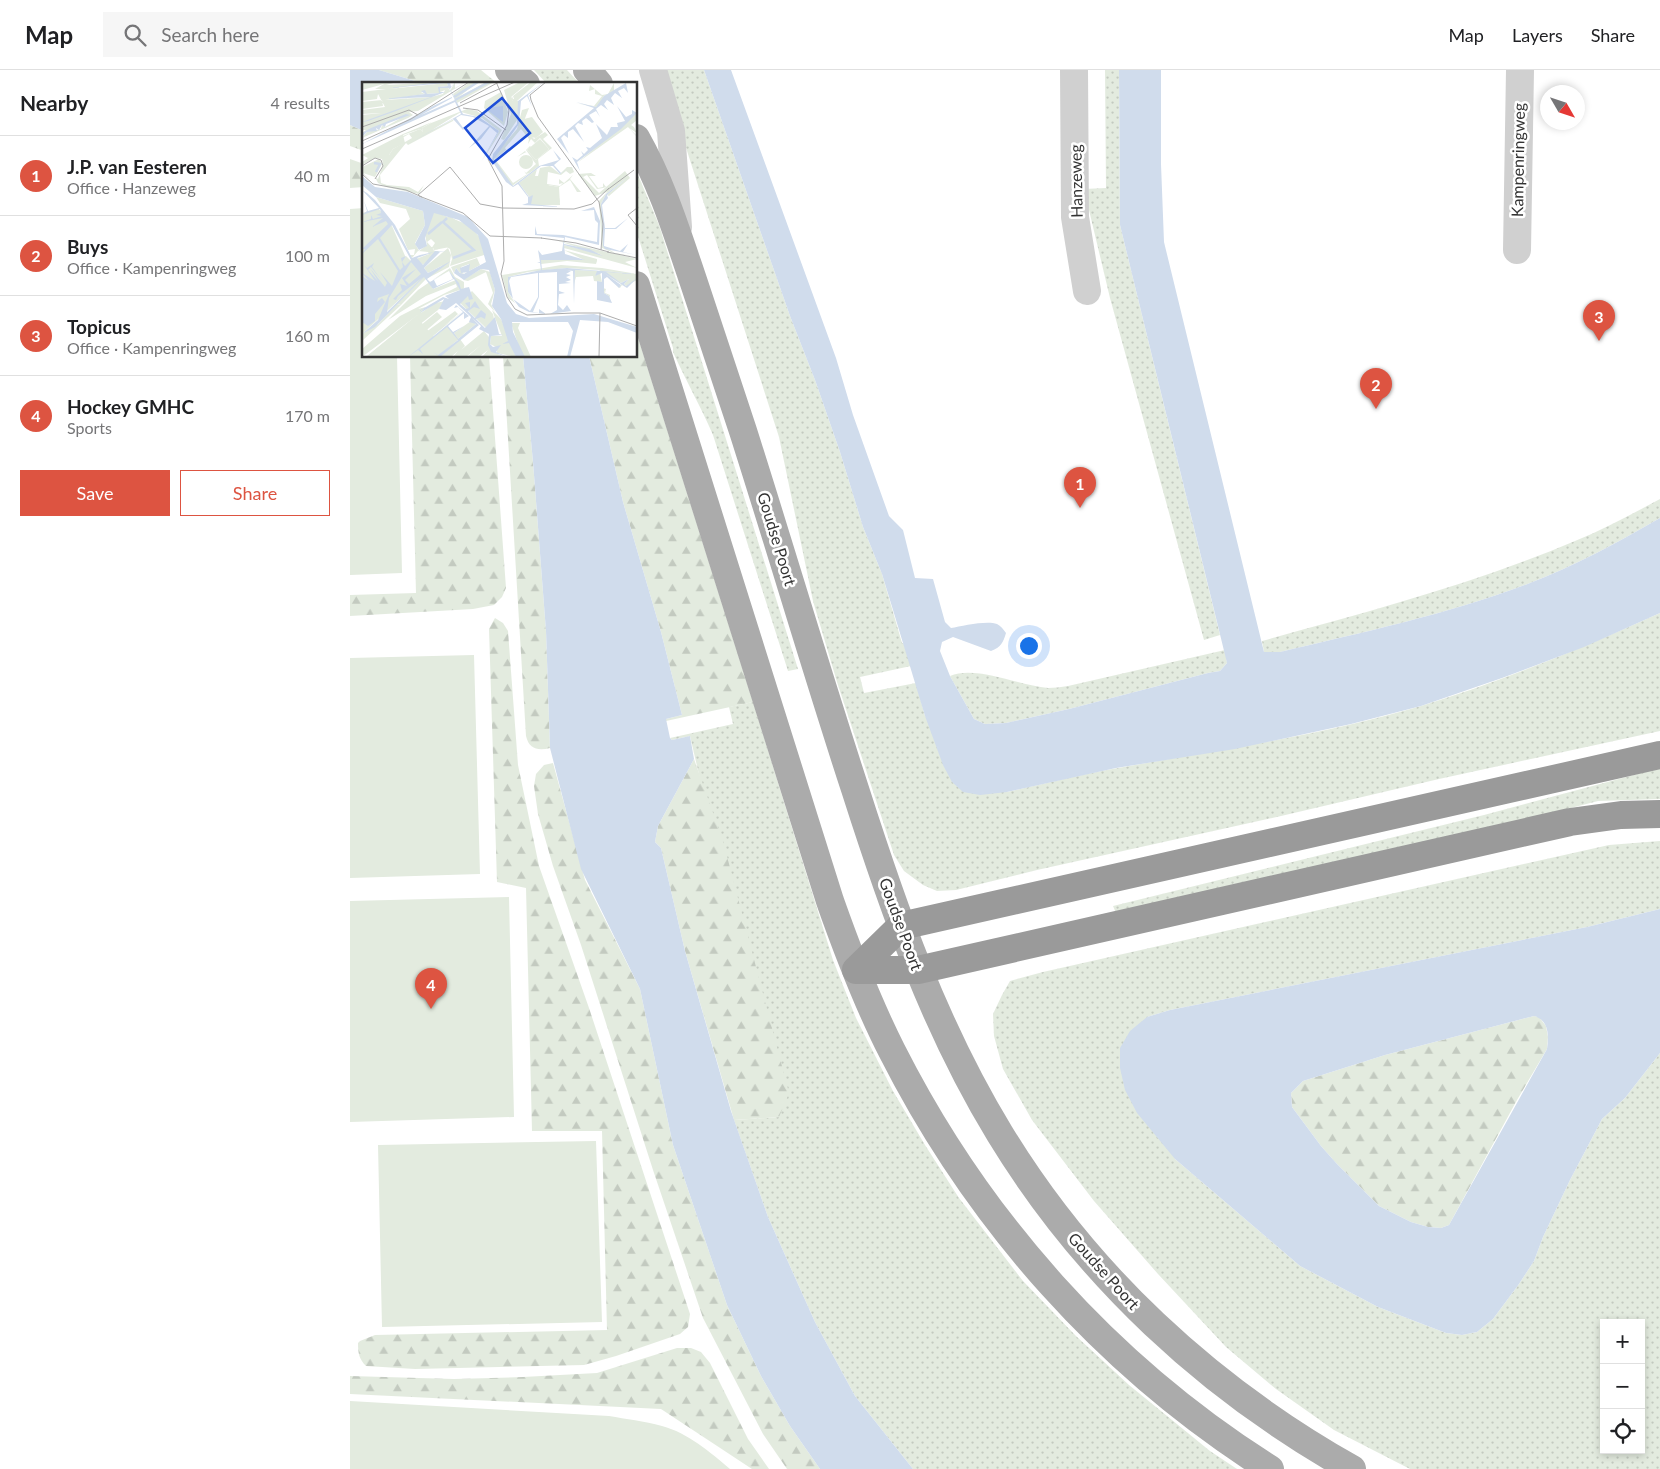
<!DOCTYPE html>
<html lang="en">
<head>
<meta charset="utf-8">
<style>
	:root { --surface:#fff; --page:#f6f6f6; --text:#202124; --muted:#757577; --line:#e0e0e0; --accent:#dd5441 }
	body { margin:0; font-family:Lato,sans-serif; background:var(--page); color:var(--text) }
	.controls { position:absolute; right:15px; bottom:15px; display:grid; overflow:hidden; border-radius:0px; box-shadow:0 2px 8px #0003 }
	.controls button { width:45px; height:45px; display:grid; place-items:center; padding:0; border:0; border-bottom:1px solid var(--line); background:var(--surface); color:var(--text); font:25px sans-serif }
	.compass { position:absolute; left:1190px; top:15px; width:45px; height:45px; border-radius:50%; background:var(--surface); box-shadow:0 2px 8px #0003; rotate:129deg }
	.you { position:absolute; left:678px; top:575px; width:18px; height:18px; margin:-12px; border:4px solid #fff; border-radius:50%; background:#1a73e8; box-shadow:0 0 0 8px #1a73e833 }
	.badge { display:grid; place-items:center; width:32px; height:32px; border-radius:50%; background:var(--accent); color:#fff; font-size:16px; font-weight:700 }
	.pin { position:absolute; translate:-50% -41px; filter:drop-shadow(0 1px 2px #0008) }
	.pin::after { content:''; position:absolute; top:26px; width:18px; height:15px; background:inherit; clip-path:polygon(0 0,100% 0,50% 100%) }
	.list { margin:0; padding:0; list-style:none }
	h2 { display:flex; justify-content:space-between; align-items:center; height:65px; margin:0; padding:0 20px; font-size:21px }
	h2 small { font-size:16px; font-weight:400; color:var(--muted) }
	.list li { display:grid; grid-template-columns:32px 1fr auto; gap:15px; align-items:center; box-sizing:border-box; height:80px; padding:0 20px; border-top:1px solid var(--line) }
	.list b { display:block; font-size:19px; white-space:nowrap }
	.list p { margin:0; font-size:16px; white-space:nowrap; color:var(--muted) }
	.list em { font-size:16px; font-style:normal; color:var(--muted) }
	.actions { display:flex; gap:10px; padding:15px 20px }
	.actions a { flex:1; padding:11px 0; border:1px solid var(--accent); border-radius:0px; text-align:center; font-size:18px; color:var(--accent) }
	.actions .main { background:var(--accent); color:#fff }
	.icon { flex:none; width:28px; height:28px; fill:none; stroke:currentColor; stroke-width:2; stroke-linecap:round; stroke-linejoin:round }
	.map { position:relative; flex:none; width:1310px; height:1399px; overflow:hidden }
	header { display:flex; align-items:center; gap:30px; box-sizing:border-box; height:70px; padding:0 25px; background:var(--surface); border-bottom:1px solid var(--line) }
	header strong { font-size:24px }
	nav { display:flex; gap:28px; margin-inline-start:auto; font-size:18px }
	.search { width:350px; height:45px; background:var(--page); display:flex; align-items:center; gap:12px; box-sizing:border-box; padding:0 18px; border-radius:0px; color:var(--muted); font-size:19px }
	main { display:flex }
	aside { flex:1; background:var(--surface) }
	.map>svg:first-child { display:block }
	.grass { fill:url(#grass-dots); fill-rule:evenodd }
	.forest { fill:url(#forest-firs) }
	.garden { fill:#e3ebdf }
	.water { fill:#d0dcec; fill-rule:evenodd }
	.lines { fill:none; stroke-linecap:round; stroke-linejoin:round }
	.minor { stroke:#d0d0d0; stroke-width:28 }
	.major { stroke:#ababab; stroke-width:28 }
	.highway { stroke:#9a9a9a; stroke-width:28 }
	.labels { text-anchor:middle; stroke-width:5; stroke-linejoin:round; paint-order:stroke }
	.street-label { font-size:16px; fill:#333; stroke:#fff }
	.inset-river { fill:none; stroke:#d0dcec; stroke-width:2.5 }
	.inset-road { fill:none; stroke:#adadad; stroke-width:1 }
	.view { fill:#1d4ed8; fill-opacity:0.15; stroke:#1d4ed8; stroke-width:2.5 }
	.inset-edge { fill:none; stroke:#333; stroke-width:2.5 }
</style>
</head>
<body>
<header>
<strong>Map</strong>
<div class="search"><svg class="icon" aria-label="search" viewBox="0 0 24 24"><circle cx="10" cy="10" r="6"/><path d="M15 15l6 6"/></svg>Search here</div>
<nav><a>Map</a><a>Layers</a><a>Share</a></nav>
</header>
<main>
<aside>
<h2>Nearby<small>4 results</small></h2>
<ul class="list">
<li><span class="badge">1</span><div><b>J.P. van Eesteren</b><p>Office · Hanzeweg</p></div><em>40 m</em></li>
<li><span class="badge">2</span><div><b>Buys</b><p>Office · Kampenringweg</p></div><em>100 m</em></li>
<li><span class="badge">3</span><div><b>Topicus</b><p>Office · Kampenringweg</p></div><em>160 m</em></li>
<li><span class="badge">4</span><div><b>Hockey GMHC</b><p>Sports</p></div><em>170 m</em></li>
</ul>
<div class="actions"><a class="main">Save</a><a>Share</a></div>
</aside>
<div class="map">
<svg width="1310" height="1399" viewBox="0 0 1310 1399">
	<defs>
		<pattern id="grass-dots" width="8" height="8" patternUnits="userSpaceOnUse" patternTransform="scale(1.25)"><rect width="8" height="8" fill="#e3ebdf"/><path d="M2 2h.1M6 6h.1" fill="none" stroke="#c3cac0" stroke-width="1.8" stroke-linecap="round"/></pattern>
		<pattern id="forest-firs" width="22" height="20" patternUnits="userSpaceOnUse" patternTransform="scale(1.25)"><rect width="22" height="20" fill="#e3ebdf"/><path d="M5 1l3.5 6h-7zM16 11l3.5 6h-7z" fill="#c3cac0"/></pattern>
	</defs>
	<rect width="100%" height="100%" fill="#fff"/>
	<path class="grass" d="M184,0H217L230,14H197Z
		M311,0H354L440,246L465,310L490,382L513,457L532,504L552,573L554,574L561,596L510,607L514,623L566,613L575,646L657,722C694,714 731,704 768,698C869,680 972,665 1071,636C1153,611 1232,578 1310,543V661L1089,709L931,746L687,800L606,820L587,821L573,815L554,801L544,785L487,612L463,531L429,367Z
		M755,0H769L770,155L870,565L854,570L760,228L734,119L756,118Z
		M286,100L309,155L448,599L438,601L363,365C351,337 336,311 323,282V278L286,160Z
		M1310,429V448C1268,472 1225,496 1180,513C1099,544 1014,562 930,582H914L912,571C1017,542 1124,514 1225,471C1255,459 1282,444 1310,429Z
		M875,580L877,593L870,601L858,603L719,639L656,653L635,654L624,649L600,606C626,595 670,616 698,618C704,618 711,617 718,616Z
		M403,632L483,890L506,948L543,1021L575,1075L609,1128L673,1211L726,1266L779,1315L860,1381L887,1399H563L505,1326L465,1252L418,1147L384,1050L429,1047L340,666L322,670L320,668L383,654L379,637Z
		M1310,698V729L1248,731L1174,750L766,843L763,836L1134,745Z
		M1310,771V839L1237,857L820,940L797,947L825,1089L950,1196L1028,1237L1096,1263L1112,1265L1127,1262L1143,1249L1169,1214L1184,1191L1193,1167L1220,1110L1252,1049L1275,1028L1310,983V1399H1060L984,1360L926,1319L876,1277L808,1204L744,1131L682,1050L653,999L644,966L643,944L652,925L660,911L693,902L1259,775ZM1254,1253H1291V1380H1254Z"/>
	<path class="forest" d="M29,0H131L148,14H75Z
		M0,55L14,61V81L0,76Z
		M0,89L14,94V117L0,118Z
		M286,261L403,632L316,651V649L332,645L311,562L273,432L239,286H286Z
		M60,286H139L156,518L152,527L144,535L123,539L0,546V525L66,523Z
		M153,286H173L183,392L196,561L200,678C188,681 179,679 176,666Z
		M145,548L153,553L158,561L168,695L189,796L239,938L340,1244L338,1257L330,1264L266,1286L234,1295L65,1299L16,1296C9,1289 8,1283 8,1273L10,1271L25,1265L257,1260L252,1061H182L176,818L147,812L139,559Z
		M344,689L373,771L439,1023L429,1047L384,1050L335,881L311,778L305,772L308,756Z
		M203,693L235,810L290,919L323,1075L377,1235L411,1306L440,1356L470,1399H437L413,1364L353,1248L303,1100L231,875L203,796L188,744L184,716L186,704L194,695Z
		M1184,946L1189,947L1196,956L1198,967L1197,979L1167,1030L1099,1155L1091,1158L1078,1157L1061,1152L1029,1136L987,1094L971,1076L942,1037L941,1023L953,1011L1035,985Z
		M327,1278H341L351,1282L360,1293L398,1369L419,1399H402L311,1339L0,1324V1306L104,1309L173,1307L247,1303Z"/>
	<path class="garden" d="M14,138V286H47L52,503L0,505V139Z
		M124,585L130,804L0,808V588Z
		M159,827L164,1047L0,1052V831Z
		M246,1071L252,1252L32,1257L28,1075Z
		M0,1331L259,1346C276,1349 294,1351 312,1356C338,1363 360,1382 380,1399H0Z"/>
	<path class="water" d="M0,0H29L75,14H14V61L0,55Z
		M354,0H381L486,288L503,345L539,446L553,460L565,508L583,509L595,552L601,558C612,556 637,550 647,554C651,556 653,559 656,563C653,573 651,577 641,581L603,567L592,572L590,581L600,606L624,649L635,654L656,653L719,639L858,603L870,601L877,593L770,155L769,0H811V94L814,172L914,582H930C1014,562 1099,544 1180,513C1225,496 1268,472 1310,448V543L1234,577L1152,608L1071,636L1001,654L885,679L766,698L657,722L630,725L613,722L602,712L593,695L575,646L543,540L532,504L513,457L490,382L465,310L440,246Z
		M173,286H239L273,432L311,562L332,645L316,649L320,668L322,670L340,666L344,689L308,756L305,772L311,778L335,881L381,1041L418,1147L465,1252L505,1326L563,1399H470L440,1356L411,1306L377,1235L323,1075L290,919L231,799L200,678L196,561L183,392Z
		M1310,839V983L1275,1028L1252,1049L1220,1110L1193,1167L1184,1191L1169,1214L1143,1249L1127,1262L1112,1265L1096,1263L1028,1237L950,1196L825,1089L787,1043L775,1020L770,998V978L780,961L797,947L820,940L1237,857ZM1184,946C1199,950 1199,966 1197,979L1099,1155L1091,1158L1078,1157L1061,1152L1029,1136L987,1094L971,1076L942,1037L941,1023L953,1011L1035,985Z"/>
	<g class="lines">
		<path class="minor" d="M303,0L321,61L328,157
			M724,0L725,147L737,221
			M1167,180L1170,0"/>
		<path class="major" d="M159,0L176,14
			M237,0L249,14
			M286,68C312,114 327,163 344,213C360,262 377,312 393,361C431,480 466,600 505,719C543,838 584,956 650,1064C736,1205 858,1318 1002,1399
			M286,215L480,831C498,882 517,932 542,981C628,1151 758,1297 920,1399"/>
		<path class="highway" d="M506,900L551,856L1310,685
			M506,900H568L1220,752L1271,745L1310,744"/>
	</g>
	<g class="labels">
		<g class="street-label">
			<text transform="translate(1168 90) rotate(-89)" y="6">Kampenringweg</text>
			<text transform="translate(726 111) rotate(-91)" y="6">Hanzeweg</text>
			<text transform="translate(427 469) rotate(73)" y="6">Goudse Poort</text>
			<text transform="translate(551 854) rotate(70)" y="6">Goudse Poort</text>
			<text transform="translate(754 1201) rotate(48)" y="6">Goudse Poort</text>
		</g>
	</g>
	<g transform="translate(12 12)">
		<rect width="275" height="275" fill="#fff"/>
		<path d="M35,0L24,3L78,0L27,7L85,1L86,4L77,5V11L64,12L63,9L59,10L63,12L23,18L69,15L81,12L83,8L78,10L77,6L86,5L88,9L93,0V6L104,0L56,29L47,30L51,33L46,36L0,56L5,50L19,47L20,43L23,45L46,32L0,51L4,48H0V33L19,31L0,32V28L23,25L16,12L15,17L0,19V10L24,7H13L22,2L0,8V1ZM108,0H116L94,17L124,0H132L95,21L91,12ZM158,0H167L149,15L151,19H156L157,35L142,58L139,57L149,32L142,8ZM252,1V10L242,14L240,20L234,25L213,21L232,24L240,14L233,12V7L227,9L228,3L240,13L246,12ZM139,10L146,30L142,44L122,26L123,19ZM20,18L21,24L0,27V20ZM105,27L115,29L140,48L120,79L137,49L120,36L99,30L70,48L92,37L91,39L46,63L44,61L18,93L19,101L25,103L47,105L56,110L62,103L57,112L24,105L16,101L13,95L1,91L9,98L0,91V85L17,77L20,82L13,95L16,97L21,83L20,77L13,76L0,83V80L11,73H27L31,67L50,56L47,52L40,56L41,54L58,47L61,50L60,46L69,41L41,52ZM275,31V38L269,43L272,45L275,51L267,46L275,54V55L266,45L215,81ZM178,57L187,67L174,78L165,68ZM188,84L198,92L205,85H210L212,90L208,92L204,89L199,93L186,90L185,102L198,104L201,101L197,102V97L202,101L211,93L208,97L219,110H215L208,98L197,105L187,103L180,110L184,113L189,104L195,106L198,120L189,122L186,120L188,114L182,121L171,119V113L167,112H179L178,108L173,110L181,102L168,110L162,103L170,94H176L178,86ZM263,89L268,96L247,114L245,113L265,96L244,112L239,122L242,142L241,164L253,171L275,175L254,172L240,166L237,119L245,110L233,114L216,92L229,91L234,94H227L236,106L241,105V101L244,105L241,106L235,107L225,93L221,95L237,111ZM14,115L61,129L63,143L53,161L57,169L65,163L63,152L69,133L73,130L107,143L118,156L122,167L105,172L91,163L71,164L73,161L69,157L65,160L72,168L79,166L71,169H77L61,183L54,177L67,172L66,170L56,169L50,176L47,173H52L53,167L46,168L37,147L48,137L44,127L18,121ZM193,158L275,177L263,180L275,186L202,166V163L241,173ZM86,166L89,173L87,185L64,197L39,223L35,222L62,195L0,250L44,174L65,195L81,183L66,191L62,186ZM115,176L118,183L107,189V182L99,185L101,191L106,190L103,191L99,192L94,186L92,191L89,185ZM199,183L240,186L275,192L241,189L265,206L260,203L258,206H257L259,202L237,188L205,186L166,190L146,195V210L153,221L146,216L140,193ZM88,186L93,195L102,200V206L107,205L82,213L56,227L64,225L59,231L73,221L84,219L76,228L17,275H4L57,232L0,275V267L38,234L95,205L94,202L64,214L26,238L56,208ZM87,189L94,198L71,207L67,200ZM119,187L128,190L133,208L129,222L133,230L126,222L131,211L124,190L106,199L101,198ZM130,228L139,237L154,275L135,271L134,265L128,262L129,254H140ZM93,229L96,232L82,244L101,229L46,275H20L75,230L80,235L53,258ZM109,239L114,242L96,257L92,251ZM149,241H158L156,246L169,275H163L158,268ZM122,249L127,255L128,268L142,275H120L126,268L117,275H105L119,263L104,275H91L96,269L89,275H77L98,257L103,264L99,268Z" fill="#e3ebdf" fill-rule="evenodd"/>
		<path d="M169,0H176L155,19H151L149,17L150,14L151,17H152L151,14ZM167,26L160,44L172,57L183,50L186,53L181,57L190,66L176,77L177,84L150,104L134,83L132,74L155,47L160,28ZM159,47L167,57L166,62L169,57L173,61L178,56L187,67L174,78L165,68L169,65L168,64L164,68L172,79L163,69L155,75L164,70L174,82L164,91L162,89L164,92L167,91L151,101L133,77L144,68L148,73L143,66ZM70,40L60,46L61,50L58,47L41,53L43,61L31,67L27,73L6,76L0,73L41,52ZM80,160L106,171L122,167V173L88,184L91,174L88,165L72,168L71,164ZM202,168L235,177V179L234,182L205,179L179,182V178L184,177L222,178ZM213,188L236,189L233,194L238,190L241,206L244,207L243,211L248,213L247,218V214L242,211L244,207L239,215L240,200L232,199L231,194L214,195L212,202ZM240,189L275,192V198L264,204L262,202L267,197L259,201ZM35,222L39,223L0,259V252L16,242Z" fill="#e3ebdf" fill-rule="evenodd"/>
		<path d="M175,87L173,94L180,102L197,105L198,123H168V116L157,101ZM17,127L30,144L44,176L62,195L0,252V131ZM87,134L111,148L119,157L122,167L90,177L88,167L83,164L60,169L72,164L74,161L69,156L66,158L67,151ZM110,209L131,232L132,237L124,246L98,221ZM102,228L85,244L97,257L75,275H4L54,234L72,255Z" fill="#e3ebdf"/>
		<path d="M170,35L181,50L174,56L168,55L160,43L162,37ZM157 80a7 7 0 1 1 14 0a7 7 0 1 1-14 0ZM164 102a6 6 0 1 1 12 0a6 6 0 1 1-12 0Z" fill="#e3ebdf"/>
		<path d="M78,0H88L89,5L93,0L88,7L101,32L117,35L137,49L119,80L135,51L128,45L119,57L107,66L127,44L111,35L99,33L94,36L102,47L101,48L91,37L46,62L99,32L93,20L0,62L71,24L90,15V16L59,33L93,18L87,6H78V10H83L34,29L6,39L0,40L69,15L22,17L63,12L59,9L63,8L65,12L77,11L76,5L86,4L85,1L26,6ZM182,0L166,13L170,25L165,14L159,19L157,42L132,77L151,104L177,84L197,78L191,68L199,77L192,83L199,91L205,87L198,92L191,84H179L157,101L167,115L171,113L169,122L201,125L160,123L166,121V115L156,102L151,105L144,100L130,79L131,72L155,42L156,19ZM264,1L266,11L262,6L256,9L260,16L253,11L249,16L252,23L245,18L242,22L246,28L239,23L234,27L238,35L234,29L227,33L232,40L230,41L224,36L220,39L221,43L216,41L213,44L222,60L211,47L206,50V56L202,53L199,56L207,72L195,57L232,26L214,20L234,25L242,14ZM141,24V40L124,27L125,26ZM255,24L264,35L270,32V28L275,31L259,47L215,80L218,89L210,75L215,78L221,73L219,69L222,72L226,68L224,65L228,66L240,56L234,42L245,53L249,45H256L255,41L263,39ZM44,32L48,33L24,42L23,45L20,43L17,48L14,46L15,49L5,50L0,55V51L9,46ZM0,94L13,105L46,110L106,135L126,157L145,221L154,232L167,236L232,232L275,245V251L246,240L218,238L208,275H205L211,249L206,240H150L151,250L163,275H154L147,261L140,262L146,259L139,237L130,224L133,208L127,188L119,187L102,198L92,191L94,186L98,191L102,192L105,190L99,191L98,186L108,182L107,189L124,180L116,153L97,138L72,131L63,156L65,164L57,168L53,162L63,143L61,129L14,115L0,103ZM265,96L245,113L246,116L240,123L243,146H253L266,136L254,147H243L242,164L258,169L266,162L261,170L275,173L243,167L241,164L239,122L244,112ZM0,108L5,111L13,118L33,143L50,176L58,173L72,170L55,176L61,183L73,169L84,170H78L62,186L66,191L89,179L88,167L89,179L65,197L68,200L85,190L72,198L75,204L91,197L87,189L97,201L99,207L107,205L111,217L107,218L106,214L98,222L104,227L107,226L103,221L108,220V226L113,219L118,227L112,225L106,229L113,236L119,228L124,232L123,237L119,235L114,237L123,246L133,235L137,252L141,253L129,254L128,262L131,265L139,263L134,270L146,275L129,270L126,263L127,252L117,247L119,244L110,236L117,243L78,275L71,270L76,273L96,258L85,245L58,267L61,272L56,268L46,275L101,230L96,225L92,226L94,223L107,234L102,237V231L86,244L91,250L102,244L92,251L96,257L114,242L107,240L109,235L94,221L84,228L77,227L82,217L58,231L62,227L57,229L81,215L87,217L83,214L98,208L92,197L71,207L62,195L13,245L0,252L16,238L27,212L16,216L15,220L20,216L23,220L13,232V239L6,244L0,240V194L7,199L0,191L13,199L2,183L5,186L12,181L10,185L20,199L9,185L6,188L16,199L8,186L23,205L25,201L18,190L30,204L36,189L16,157L0,172L3,167H0L26,142L24,139L10,145L21,136L0,140L9,137V133L11,137L20,134L14,133L19,131L18,127L0,133L5,129L2,119L6,129L17,126ZM30,143L49,178L43,184L40,180L44,174L39,176L41,185L38,188L18,156ZM49,180L59,192L47,202L43,198L54,187L40,196L45,204L38,202L40,208L31,217L34,218L36,214L61,195L25,230L27,216ZM232,125L238,139L237,163L203,155L202,162L227,167L241,174L202,163L203,172L223,178H179L180,188L205,186L275,192L244,190L259,201L267,197L262,202L264,204L275,196L265,206L241,190L259,203L257,206L245,195L242,197V211L247,214L250,221L235,218V199L240,200V191L233,194L235,189L213,188L212,222L211,189L205,188L209,189L204,192L209,193L204,195L209,198L203,200L209,201L197,202V209L203,211L197,212L196,223L201,228L205,223L209,229L188,232L195,228V190L177,191V215L171,230L177,231V227L184,232L167,230L157,225L146,210V195L179,188L178,181H175L178,180L176,168L180,173L200,169L202,156L173,153V144L175,152L201,153L235,160L236,141L233,138L232,128L219,129ZM176,191V215L168,229L151,217L147,199L149,195Z" fill="#d0dcec" fill-rule="evenodd"/>
		<path class="inset-river" d="M92,15L116,0M93,18L127,0M12,81L18,82L14,90M85,136L81,140L112,168L91,176M66,152L80,140"/>
		<path class="inset-road" d="M134,0L147,28L145,43L126,77L140,104L142,179L139,192L145,215L153,227L165,233L212,231M184,0L168,13L169,18L176,35L237,120L241,142L239,168M98,21L137,0M101,26L116,28L144,48M0,45L47,28L56,33M0,59L49,37L107,0M0,67L153,0M0,84L13,76L19,78L21,84L13,97M0,92L11,102L44,108L60,115M245,108L272,88M56,113L88,85L118,122L140,126M57,114L101,131L128,154L180,156M140,126L212,127L230,122L247,106M275,126L266,133L275,144M179,156L214,161L247,170M245,170L275,176M212,231H238L275,244M237,275L238,231"/>
		<path class="view" d="M140,16L168,51L131,81L103,46Z"/>
		<rect width="275" height="275" class="inset-edge"/>
	</g>
</svg>
<div class="controls">
<button>+</button>
<button>−</button>
<button><svg class="icon" aria-label="locate" viewBox="0 0 24 24"><circle cx="12" cy="12" r="6"/><path d="M12 2v4M12 18v4M2 12h4M18 12h4"/></svg></button>
</div>
<svg class="compass" viewBox="-18 -18 36 36"><path d="M0-13l5 13h-10z" fill="#e53935"/><path d="M0 13l5-13h-10z" fill="#757577"/></svg>
<div class="you"></div>
<div class="pin badge" style="left:730px;top:438px">1</div>
<div class="pin badge" style="left:1026px;top:339px">2</div>
<div class="pin badge" style="left:1249px;top:271px">3</div>
<div class="pin badge" style="left:81px;top:939px">4</div>
</div>
</main>
</body>
</html>
